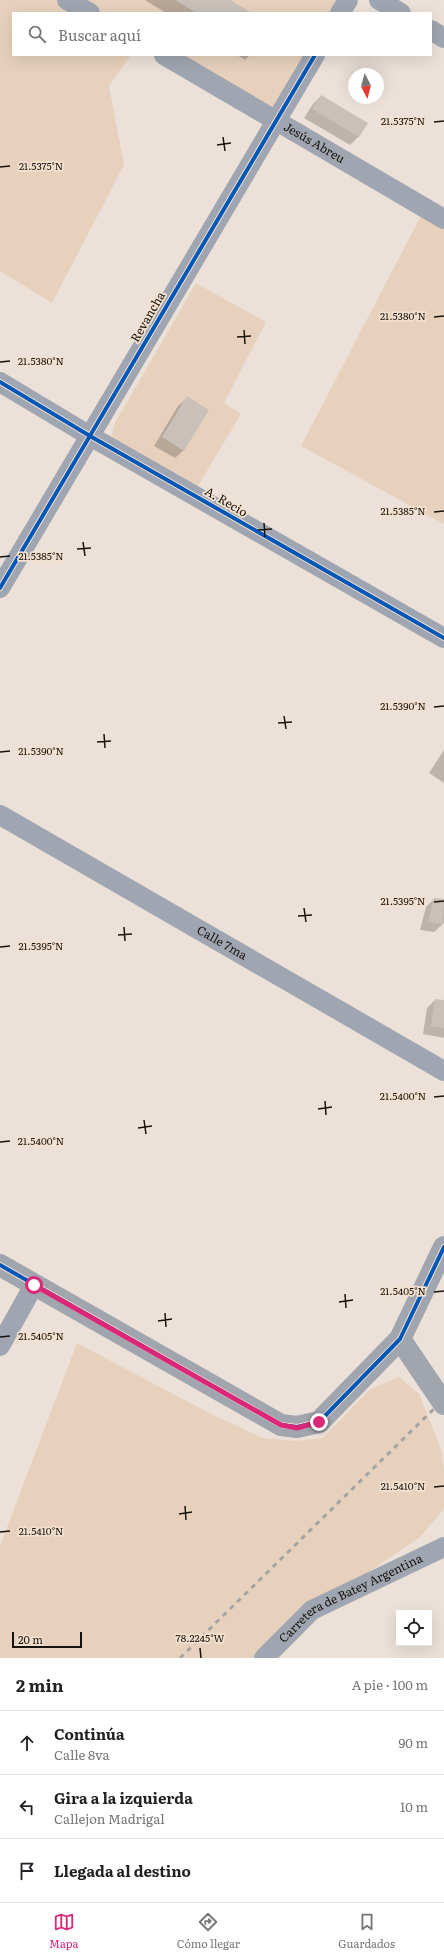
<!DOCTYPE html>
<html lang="es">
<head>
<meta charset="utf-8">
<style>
	:root { --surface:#fff; --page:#f6f6f6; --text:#202124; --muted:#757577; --line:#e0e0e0; --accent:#db2777 }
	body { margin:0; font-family:Literata,serif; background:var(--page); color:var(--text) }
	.controls { position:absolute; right:12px; bottom:12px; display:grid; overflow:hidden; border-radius:0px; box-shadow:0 4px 16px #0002 }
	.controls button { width:36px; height:36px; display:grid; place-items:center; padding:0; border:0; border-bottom:1px solid var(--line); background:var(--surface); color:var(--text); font:20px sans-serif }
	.compass { position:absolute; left:348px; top:68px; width:36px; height:36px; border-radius:50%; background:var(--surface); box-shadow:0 4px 16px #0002; rotate:174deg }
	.scale { position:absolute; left:12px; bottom:10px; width:70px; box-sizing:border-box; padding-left:4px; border:2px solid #19130d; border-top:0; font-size:11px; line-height:14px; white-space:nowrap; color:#19130d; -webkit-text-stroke:3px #f3e1d0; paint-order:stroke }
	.stop { position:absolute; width:12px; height:12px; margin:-9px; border:3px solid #db2777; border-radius:50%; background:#fff }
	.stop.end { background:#db2777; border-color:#fff; box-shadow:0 1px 4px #0008 }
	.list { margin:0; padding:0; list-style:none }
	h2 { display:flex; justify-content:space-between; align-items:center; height:52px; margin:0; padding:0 16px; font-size:17px }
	h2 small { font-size:13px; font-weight:400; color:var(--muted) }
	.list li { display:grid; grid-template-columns:26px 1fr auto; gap:12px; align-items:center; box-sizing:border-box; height:64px; padding:0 16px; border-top:1px solid var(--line) }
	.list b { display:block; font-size:15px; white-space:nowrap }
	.list p { margin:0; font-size:13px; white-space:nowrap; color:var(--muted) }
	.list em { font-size:13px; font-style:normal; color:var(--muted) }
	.icon { flex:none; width:22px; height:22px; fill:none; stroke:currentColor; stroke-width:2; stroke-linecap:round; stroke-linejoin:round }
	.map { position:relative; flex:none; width:444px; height:1658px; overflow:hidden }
	.search { position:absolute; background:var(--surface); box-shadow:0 4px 16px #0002; left:12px; right:12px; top:12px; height:44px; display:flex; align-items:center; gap:10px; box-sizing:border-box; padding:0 14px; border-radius:0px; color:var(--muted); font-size:15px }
	.sheet { height:244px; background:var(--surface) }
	nav { display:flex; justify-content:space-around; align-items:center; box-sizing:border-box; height:56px; border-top:1px solid var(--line); background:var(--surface); font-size:11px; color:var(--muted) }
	nav a { display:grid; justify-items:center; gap:2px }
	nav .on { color:var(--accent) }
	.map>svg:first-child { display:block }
	.green { fill:#e7d1bd }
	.shadow { fill:#0003 }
	.building { fill:#c8c0b9 }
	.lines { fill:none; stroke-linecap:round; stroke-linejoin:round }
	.street { stroke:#a0a6b1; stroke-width:20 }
	.secondary { stroke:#a0a5ae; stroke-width:22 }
	.rail { stroke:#a5a4a5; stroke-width:3; stroke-dasharray:5 5; stroke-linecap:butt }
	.cycleway-casing { stroke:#f3e1d0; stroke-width:6 }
	.cycleway { stroke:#0057b8; stroke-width:4 }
	.route { stroke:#db2777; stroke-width:5 }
	.ticks { fill:none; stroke:#19130d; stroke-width:1.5 }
	.labels { text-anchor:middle; stroke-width:3.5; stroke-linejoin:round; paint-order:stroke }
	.street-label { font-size:12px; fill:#19130d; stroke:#f3e1d0 }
	.ticks-label { font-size:10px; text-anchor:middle; fill:#19130d; stroke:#f3e1d0; stroke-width:3.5; stroke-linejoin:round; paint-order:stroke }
</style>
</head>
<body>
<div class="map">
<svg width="444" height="1658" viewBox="0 0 444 1658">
	<rect width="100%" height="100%" fill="#ebe1d8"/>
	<path class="green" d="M0,0H348L340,13H13V55H131L109,86L124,165L52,303L0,271Z
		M164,55H315L275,119Z
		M425,208L444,219V524L301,446Z
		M196,283L266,322L224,403L241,414L198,486L114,444L112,433L115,423Z
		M77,1343L211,1414L263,1438L295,1441L323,1438L369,1390L399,1377L419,1394L441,1449L444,1468V1509L419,1538L312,1610L264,1658H0V1546Z"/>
	<path class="shadow" d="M145,0H229L250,13H166Z
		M237,55H250L245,60Z
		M321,96L366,123L358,137L350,145L304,118L313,104Z
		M187,398L184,450L175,458L154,446L178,406Z
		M444,750V783L429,773Z
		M434,899L444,900V923L434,932L420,930L426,907Z
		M435,1000L444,1001V1038L423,1034L427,1008Z"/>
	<path class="building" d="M175,0H230L252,13H197Z
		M321,95L368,123L359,137L312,109Z
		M187,396L209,410L184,451L162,437Z
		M434,898L444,899L443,924L428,922Z
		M435,999L444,1000V1028L431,1026Z"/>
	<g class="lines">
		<g class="street">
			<path d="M67,0L90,13"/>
			<path d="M379,0L401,13"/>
			<path d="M340,13L348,0"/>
			<path d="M431,30L444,38"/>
			<path id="s1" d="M164,55L444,219"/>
			<path d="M0,382L90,436L444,638"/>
			<path d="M0,588L315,55"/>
			<path id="s2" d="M0,815L444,1071"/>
			<path d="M0,1346L34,1285"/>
			<path id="s3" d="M264,1658L312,1610L444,1547"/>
		</g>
		<path class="secondary" d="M0,1265L281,1425L297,1427L319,1422L400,1339L444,1247
			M400,1339L444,1404"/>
		<path class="rail" d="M180,1658L444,1399"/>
		<defs>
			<path id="cycleway" d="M0,382L90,436L444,638
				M0,588L315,55
				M0,1265L281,1425L297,1427L319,1422L400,1339L444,1247"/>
		</defs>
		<use href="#cycleway" class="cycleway-casing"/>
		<use href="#cycleway" class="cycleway"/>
	</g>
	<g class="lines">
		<path class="route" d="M34,1285L281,1425L297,1428L319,1422"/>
	</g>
	<path class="ticks" d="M434,122L444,121M223,137L225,151M217,145L231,143M0,167L10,166M434,317L444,316M244,330L245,344M237,337L251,336M0,362L10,361M434,512L444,511M264,523L265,537M258,530L272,529M83,542L85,556M77,549L91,548M0,557L10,556M434,707L444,706M284,716L286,729M278,723L292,722M104,734L105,748M97,742L111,741M0,752L10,751M434,902L444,901M304,908L306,922M298,916L312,915M124,927L125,941M118,935L132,934M0,947L10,946M434,1097L444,1096M325,1101L326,1115M318,1109L332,1107M144,1120L146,1134M138,1128L152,1126M0,1142L10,1141M434,1292L444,1291M345,1294L346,1308M339,1302L353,1300M165,1313L166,1327M158,1321L172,1319M0,1337L10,1336M434,1487L444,1486M185,1506L186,1520M179,1514L192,1512M0,1532L10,1531M200,1648L201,1658"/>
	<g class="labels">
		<g class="street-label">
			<text dy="4" stroke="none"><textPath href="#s1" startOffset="174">Jesús Abreu</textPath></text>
			<text transform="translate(148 317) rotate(-60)" y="4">Revancha</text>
			<text transform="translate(226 502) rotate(30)" y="4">A. Recio</text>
			<text dy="4" stroke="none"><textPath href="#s2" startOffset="256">Calle 7ma</textPath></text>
			<text dy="4" stroke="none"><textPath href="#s3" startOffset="107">Carretera de Batey Argentina</textPath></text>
		</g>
	</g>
	<g class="ticks-label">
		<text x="403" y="125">21.5375°N</text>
		<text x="41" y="170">21.5375°N</text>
		<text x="403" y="320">21.5380°N</text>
		<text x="41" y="365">21.5380°N</text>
		<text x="403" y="515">21.5385°N</text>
		<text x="41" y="560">21.5385°N</text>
		<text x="403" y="710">21.5390°N</text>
		<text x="41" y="755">21.5390°N</text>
		<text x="403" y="905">21.5395°N</text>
		<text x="41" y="950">21.5395°N</text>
		<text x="403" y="1100">21.5400°N</text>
		<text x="41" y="1145">21.5400°N</text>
		<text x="403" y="1295">21.5405°N</text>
		<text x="41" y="1340">21.5405°N</text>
		<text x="403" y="1490">21.5410°N</text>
		<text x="41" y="1535">21.5410°N</text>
		<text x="200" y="1642">78.2245°W</text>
	</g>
</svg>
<div class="controls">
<button><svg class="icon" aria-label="locate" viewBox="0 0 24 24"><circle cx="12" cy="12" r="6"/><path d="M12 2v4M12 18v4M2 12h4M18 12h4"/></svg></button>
</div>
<svg class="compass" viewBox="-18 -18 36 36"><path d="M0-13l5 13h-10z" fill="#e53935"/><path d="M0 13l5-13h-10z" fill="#757577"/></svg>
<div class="scale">20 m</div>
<div class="stop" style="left:34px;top:1285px"></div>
<div class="stop end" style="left:319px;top:1422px"></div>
<div class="search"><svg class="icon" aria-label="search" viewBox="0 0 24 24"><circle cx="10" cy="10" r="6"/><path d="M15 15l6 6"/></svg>Buscar aquí</div>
</div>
<section class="sheet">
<h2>2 min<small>A pie · 100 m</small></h2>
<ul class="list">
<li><svg class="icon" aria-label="ahead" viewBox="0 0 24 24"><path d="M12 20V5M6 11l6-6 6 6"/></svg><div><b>Continúa</b><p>Calle 8va</p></div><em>90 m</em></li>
<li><svg class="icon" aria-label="left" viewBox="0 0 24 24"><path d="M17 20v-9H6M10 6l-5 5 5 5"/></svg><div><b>Gira a la izquierda</b><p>Callejon Madrigal</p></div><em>10 m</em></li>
<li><svg class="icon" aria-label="arrive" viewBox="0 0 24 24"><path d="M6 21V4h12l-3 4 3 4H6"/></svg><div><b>Llegada al destino</b></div></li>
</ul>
</section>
<nav>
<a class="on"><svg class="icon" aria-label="map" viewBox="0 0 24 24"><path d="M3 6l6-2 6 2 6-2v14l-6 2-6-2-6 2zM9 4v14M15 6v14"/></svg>Mapa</a>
<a><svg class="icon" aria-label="directions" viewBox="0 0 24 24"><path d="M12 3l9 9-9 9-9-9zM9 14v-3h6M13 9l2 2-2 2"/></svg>Cómo llegar</a>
<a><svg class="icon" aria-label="saved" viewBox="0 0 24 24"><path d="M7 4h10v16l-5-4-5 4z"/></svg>Guardados</a>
</nav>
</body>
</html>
